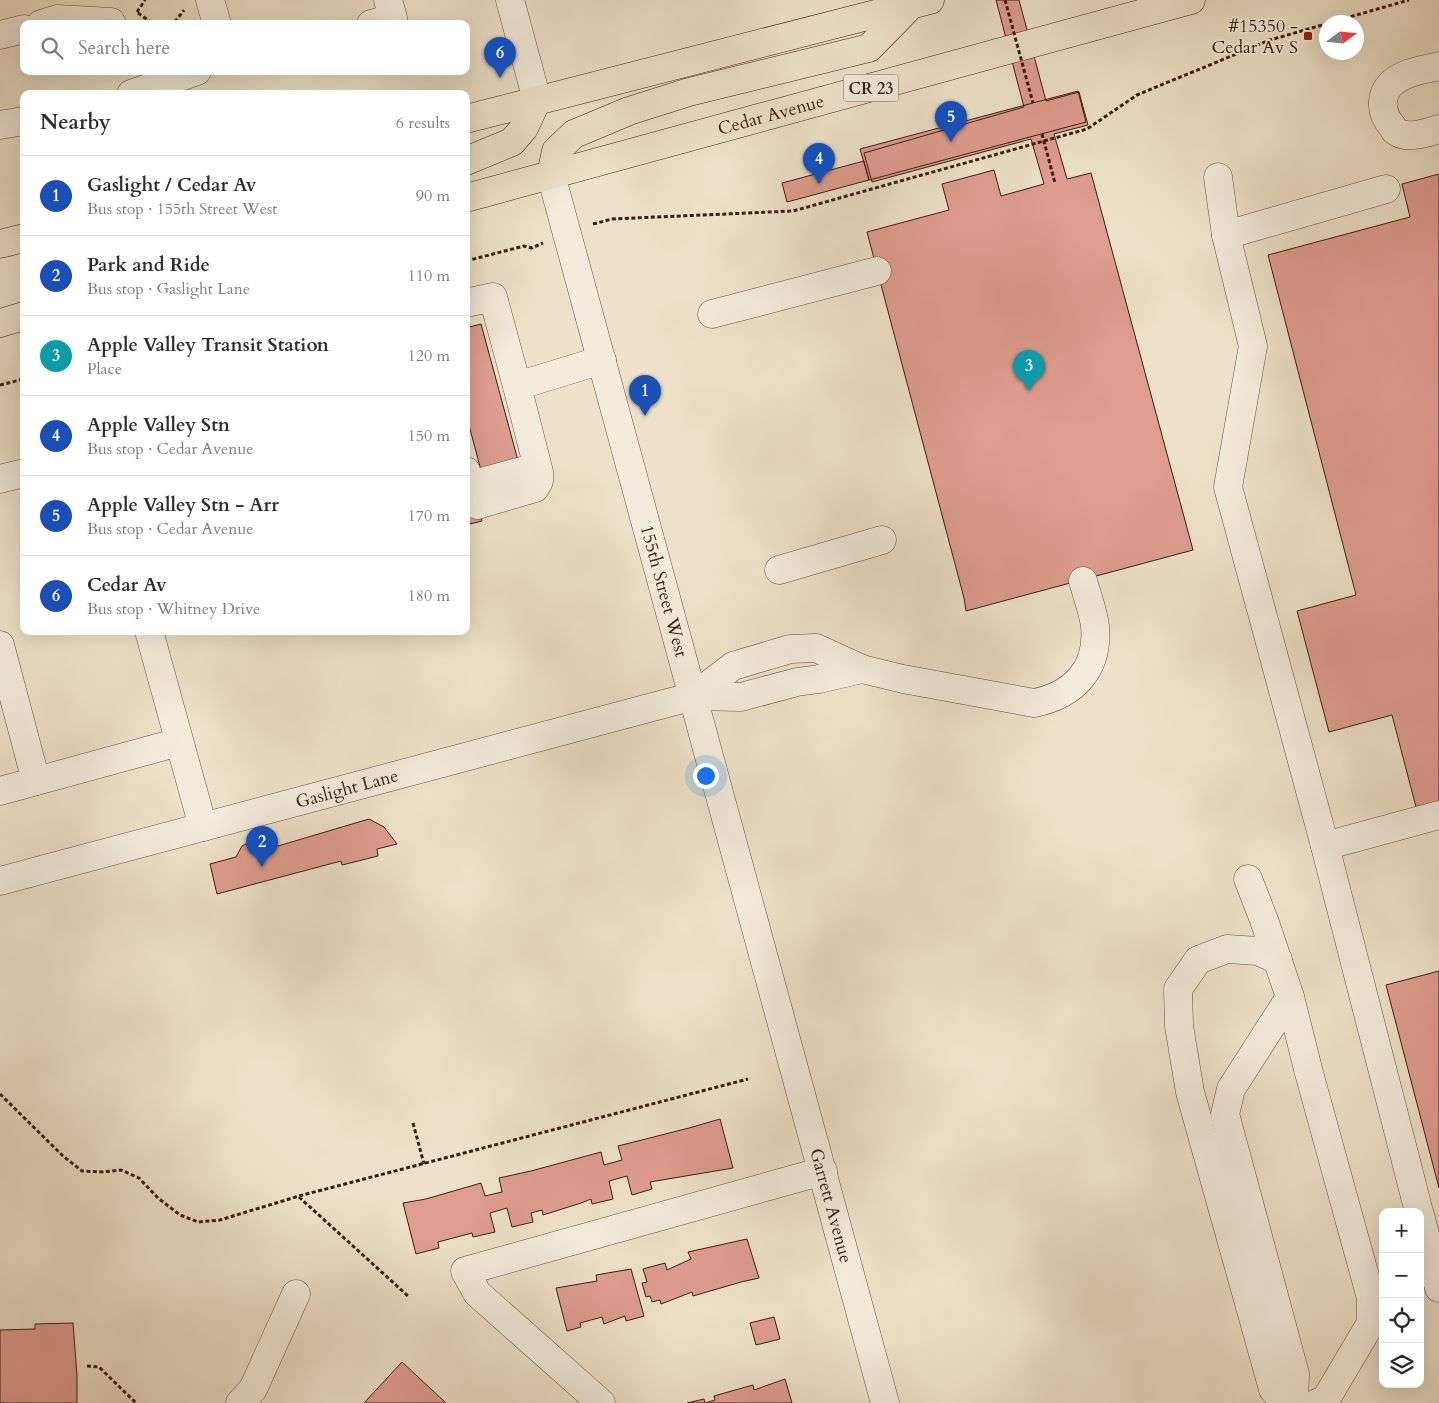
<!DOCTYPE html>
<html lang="en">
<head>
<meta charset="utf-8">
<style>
	:root { --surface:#fff; --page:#f2f2f3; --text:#2b2b33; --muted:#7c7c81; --line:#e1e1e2; --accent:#8f2418 }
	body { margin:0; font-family:Cardo,serif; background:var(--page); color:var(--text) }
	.controls { position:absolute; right:15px; bottom:15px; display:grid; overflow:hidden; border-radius:10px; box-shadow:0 5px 20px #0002 }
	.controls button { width:45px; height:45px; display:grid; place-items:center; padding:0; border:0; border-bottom:1px solid var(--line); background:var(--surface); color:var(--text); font:25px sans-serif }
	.compass { position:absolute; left:1319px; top:15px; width:45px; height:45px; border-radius:50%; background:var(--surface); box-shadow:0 5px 20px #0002; rotate:75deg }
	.you { position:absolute; left:705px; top:775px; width:18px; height:18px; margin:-12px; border:4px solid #fff; border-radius:50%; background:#1a73e8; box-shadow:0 0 0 8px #1a73e833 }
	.badge { display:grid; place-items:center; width:32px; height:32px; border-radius:50%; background:var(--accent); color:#fff; font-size:16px; font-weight:700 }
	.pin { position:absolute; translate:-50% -41px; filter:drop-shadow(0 1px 2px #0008) }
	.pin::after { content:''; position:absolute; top:26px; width:18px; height:15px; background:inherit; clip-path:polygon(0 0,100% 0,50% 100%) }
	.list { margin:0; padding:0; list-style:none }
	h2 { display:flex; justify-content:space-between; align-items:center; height:65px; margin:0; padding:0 20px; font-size:21px }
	h2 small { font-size:16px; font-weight:400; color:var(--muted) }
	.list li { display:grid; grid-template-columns:32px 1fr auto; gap:15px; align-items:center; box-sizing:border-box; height:80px; padding:0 20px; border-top:1px solid var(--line) }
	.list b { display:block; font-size:19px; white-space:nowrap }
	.list p { margin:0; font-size:16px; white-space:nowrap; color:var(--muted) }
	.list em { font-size:16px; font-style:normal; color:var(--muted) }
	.icon { flex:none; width:28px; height:28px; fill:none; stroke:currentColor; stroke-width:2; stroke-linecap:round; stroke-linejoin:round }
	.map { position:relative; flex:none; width:1439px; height:1403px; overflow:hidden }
	.search { position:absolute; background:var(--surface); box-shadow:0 5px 20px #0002; left:20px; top:20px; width:450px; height:55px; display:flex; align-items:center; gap:12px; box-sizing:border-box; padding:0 18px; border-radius:10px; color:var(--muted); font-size:19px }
	.panel { position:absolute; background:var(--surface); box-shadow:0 5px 20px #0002; left:20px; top:90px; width:450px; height:545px; border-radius:10px }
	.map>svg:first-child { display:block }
	.building { fill:#df9d90; stroke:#3a1e14 }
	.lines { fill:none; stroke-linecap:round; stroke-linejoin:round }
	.minor-casing { stroke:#674f41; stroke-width:29 }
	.major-casing { stroke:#3a1e14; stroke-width:29 }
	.path { stroke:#3a1e14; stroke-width:3; stroke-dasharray:4 2.5; stroke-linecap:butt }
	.minor { stroke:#f3ecdc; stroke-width:28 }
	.major { stroke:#ede2c9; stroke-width:28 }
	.path-bridge { stroke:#3a1e14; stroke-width:3; stroke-dasharray:4 2.5; stroke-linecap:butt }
	.poi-dot { fill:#8f2418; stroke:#f3ecdc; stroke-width:2 }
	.labels { text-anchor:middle; stroke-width:4; stroke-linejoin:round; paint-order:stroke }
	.shield { fill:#f3ecdc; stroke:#725c50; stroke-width:1 }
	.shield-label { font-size:16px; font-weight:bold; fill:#3a1e14 }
	.poi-label { font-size:18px; fill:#3a1e14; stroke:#f3ecdc; text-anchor:end }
	.street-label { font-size:18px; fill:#3a1e14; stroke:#f3ecdc }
</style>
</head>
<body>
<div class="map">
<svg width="1439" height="1403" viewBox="0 0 1439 1403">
	<rect width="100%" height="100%" fill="#ede2c9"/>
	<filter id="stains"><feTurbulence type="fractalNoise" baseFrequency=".004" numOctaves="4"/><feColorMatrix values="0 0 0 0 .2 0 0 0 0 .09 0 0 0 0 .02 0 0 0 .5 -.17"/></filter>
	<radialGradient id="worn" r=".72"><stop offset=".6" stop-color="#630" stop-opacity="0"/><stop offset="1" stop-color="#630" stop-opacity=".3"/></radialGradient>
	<path class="building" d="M996,0H1019L1046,101L1079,92L1088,125L1054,134L1067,179L1091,173L1193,550L966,611L964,598L867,232L949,210L942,184L994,170L1001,196L1044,184L1031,139L872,182L864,153L1024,107Z
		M1078,91L1086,122L869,180L860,149Z
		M864,161L869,180L787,202L782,183Z
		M1439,174V801L1416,807L1392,715L1329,732L1297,611L1356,595L1268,255L1410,217L1402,184Z
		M481,324L520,468L483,478L466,414V328Z
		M473,493L482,521L466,525V494Z
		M369,819L384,827L397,844L377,849L378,856L342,865L341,861L217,894L210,864L236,857L242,846L251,841L259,839L269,841L278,846Z
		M1439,971V1188L1386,985Z
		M720,1119L733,1168L650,1182L652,1189L632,1195L627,1176L609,1181L613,1199L592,1204L591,1199L581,1203L543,1215L542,1210L531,1213L533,1222L512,1227L507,1208L490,1213L495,1232L473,1237L472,1233L438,1242L439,1248L416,1254L403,1203L426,1199L481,1183L485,1196L502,1192L499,1178L531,1171L601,1152L604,1165L622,1160L618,1146L689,1128Z
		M747,1239L759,1278L741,1282L693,1296L692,1292L661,1304L660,1300L652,1302L650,1296L646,1297L642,1283L647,1282L643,1269L665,1263L667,1270L691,1259L688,1252Z
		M631,1269L644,1316L626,1321L625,1316L604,1324L602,1317L580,1323L581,1327L567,1331L556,1288L597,1281L596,1275Z
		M774,1317L780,1339L756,1345L750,1323Z
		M73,1323L77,1376V1403H0V1330L35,1329V1324Z
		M402,1362L446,1403H364Z
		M785,1379L792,1403H687L704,1399L705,1403L715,1400L714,1396L753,1385L754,1390Z"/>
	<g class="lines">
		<defs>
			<g id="minor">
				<path d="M210,0L217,24"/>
				<path d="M510,0L537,100"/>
				<path d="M41,24L57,19L111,22L112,24"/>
				<path d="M371,24L393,18L388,0"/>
				<path d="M0,35L24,29"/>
				<path d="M1439,66C1424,70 1403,72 1391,84C1379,96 1381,114 1392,126C1393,128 1394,131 1397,132C1407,139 1428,133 1439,129"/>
				<path d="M131,94L197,71"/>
				<path d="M0,125L24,121"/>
				<path id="s1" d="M551,175L885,1403"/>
				<path d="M1218,177L1226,235L1253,346L1228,487L1325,846L1419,1212"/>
				<path d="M1226,235L1386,189"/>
				<path d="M466,303L493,297L517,386L602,360"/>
				<path d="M712,314L877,271"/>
				<path d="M466,471L470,485L537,467"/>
				<path d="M0,479L24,473"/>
				<path d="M477,505L535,488L539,481V472L517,386"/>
				<path d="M779,570L882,540"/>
				<path d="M149,631L203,827"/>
				<path d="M0,645L36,781"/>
				<path d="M694,696L733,666L790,649L816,648L862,669L903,679L1034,703C1074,695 1099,669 1095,626C1093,611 1087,595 1083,581"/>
				<path d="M0,791L179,742"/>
				<path d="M1325,846L1439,815"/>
				<path d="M1248,879L1264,920L1290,997L1309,1073L1371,1298V1323L1326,1399L1317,1403"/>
				<path id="s2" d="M0,881L694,696L741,697L797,682L819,679L862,669"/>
				<path d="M1278,960L1258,951L1227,949L1198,960L1178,989L1179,1026L1190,1092L1273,1389L1284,1403"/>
				<path d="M1290,997L1231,1089L1225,1114L1295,1374L1294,1403"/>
				<path d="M1420,1215L1439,1288"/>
				<path d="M240,1403L253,1389L296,1294"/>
				<path d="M601,1403L477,1293L465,1271L823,1171"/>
			</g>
			<g id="major">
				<path d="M466,119L930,0"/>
				<path d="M466,161L512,142L524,128L537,100"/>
				<path d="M551,175L556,151L574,134L629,111L689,92L869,48L911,5"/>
				<path id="s3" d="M466,198L1191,0"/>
				<path d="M0,244L24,238"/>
				<path d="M0,323L24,316"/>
			</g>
		</defs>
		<use href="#minor" class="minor-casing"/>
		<use href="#major" class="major-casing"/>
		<path class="path" d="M137,12L145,0
			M138,13L154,24
			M1332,22L1409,0
			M169,24L174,23L184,10
			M593,224L612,219L793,211L1087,129L1137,95L1270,40L1326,24
			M466,261L524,246L532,248L543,243
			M0,385L24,379
			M0,1094L63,1156L82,1171L102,1172L121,1170L139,1178L158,1198L180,1215L198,1222L220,1220L299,1196L748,1079
			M413,1123L424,1164
			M299,1197L408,1296
			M87,1366L99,1367L136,1403"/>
		<use href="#minor" class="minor"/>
		<use href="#major" class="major"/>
		<path class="path-bridge" d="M1005,0L1033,103
			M1042,134L1055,183"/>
	</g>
	<rect class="poi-dot" x="1303" y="31" width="10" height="10" rx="2.5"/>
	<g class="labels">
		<rect class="shield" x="843.5" y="74.5" width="55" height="27" rx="4"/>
		<g class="shield-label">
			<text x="871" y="94">CR 23</text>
		</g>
		<g class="poi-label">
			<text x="1298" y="32">#15350 -<tspan x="1298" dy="21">Cedar Av S</tspan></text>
		</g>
		<g class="street-label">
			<text dy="6" stroke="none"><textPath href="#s3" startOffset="316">Cedar Avenue</textPath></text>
			<text dy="6" stroke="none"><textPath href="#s1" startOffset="431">155th Street West</textPath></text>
			<text dy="6" stroke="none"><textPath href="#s2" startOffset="359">Gaslight Lane</textPath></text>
			<text dy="6" stroke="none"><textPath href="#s1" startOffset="1068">Garrett Avenue</textPath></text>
		</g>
	</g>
	<rect width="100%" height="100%" filter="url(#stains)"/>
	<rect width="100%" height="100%" fill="url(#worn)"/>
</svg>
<div class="controls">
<button>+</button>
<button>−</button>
<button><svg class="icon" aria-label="locate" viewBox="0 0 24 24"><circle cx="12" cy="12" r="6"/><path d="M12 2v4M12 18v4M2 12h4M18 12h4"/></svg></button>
<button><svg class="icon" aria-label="layers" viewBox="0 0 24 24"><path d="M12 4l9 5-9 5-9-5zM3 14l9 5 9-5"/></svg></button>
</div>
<svg class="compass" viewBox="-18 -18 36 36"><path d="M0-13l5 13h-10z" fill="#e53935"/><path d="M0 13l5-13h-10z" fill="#7c7c81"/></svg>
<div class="you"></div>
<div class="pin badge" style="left:645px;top:416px;background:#1a4fb4">1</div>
<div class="pin badge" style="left:262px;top:867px;background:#1a4fb4">2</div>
<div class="pin badge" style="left:1029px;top:391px;background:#0f9aa8">3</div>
<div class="pin badge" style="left:819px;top:184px;background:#1a4fb4">4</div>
<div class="pin badge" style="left:951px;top:142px;background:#1a4fb4">5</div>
<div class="pin badge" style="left:500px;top:78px;background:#1a4fb4">6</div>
<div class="search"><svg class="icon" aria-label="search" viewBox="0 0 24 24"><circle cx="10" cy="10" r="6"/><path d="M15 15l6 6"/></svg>Search here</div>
<section class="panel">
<h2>Nearby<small>6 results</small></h2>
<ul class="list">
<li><span class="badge" style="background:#1a4fb4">1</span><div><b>Gaslight / Cedar Av</b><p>Bus stop · 155th Street West</p></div><em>90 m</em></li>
<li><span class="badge" style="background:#1a4fb4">2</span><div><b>Park and Ride</b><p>Bus stop · Gaslight Lane</p></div><em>110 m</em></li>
<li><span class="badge" style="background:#0f9aa8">3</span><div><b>Apple Valley Transit Station</b><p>Place</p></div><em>120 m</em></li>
<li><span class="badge" style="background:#1a4fb4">4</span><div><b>Apple Valley Stn</b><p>Bus stop · Cedar Avenue</p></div><em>150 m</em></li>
<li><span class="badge" style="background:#1a4fb4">5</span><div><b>Apple Valley Stn - Arr</b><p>Bus stop · Cedar Avenue</p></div><em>170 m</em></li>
<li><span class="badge" style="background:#1a4fb4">6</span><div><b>Cedar Av</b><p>Bus stop · Whitney Drive</p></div><em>180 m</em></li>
</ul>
</section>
</div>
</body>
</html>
